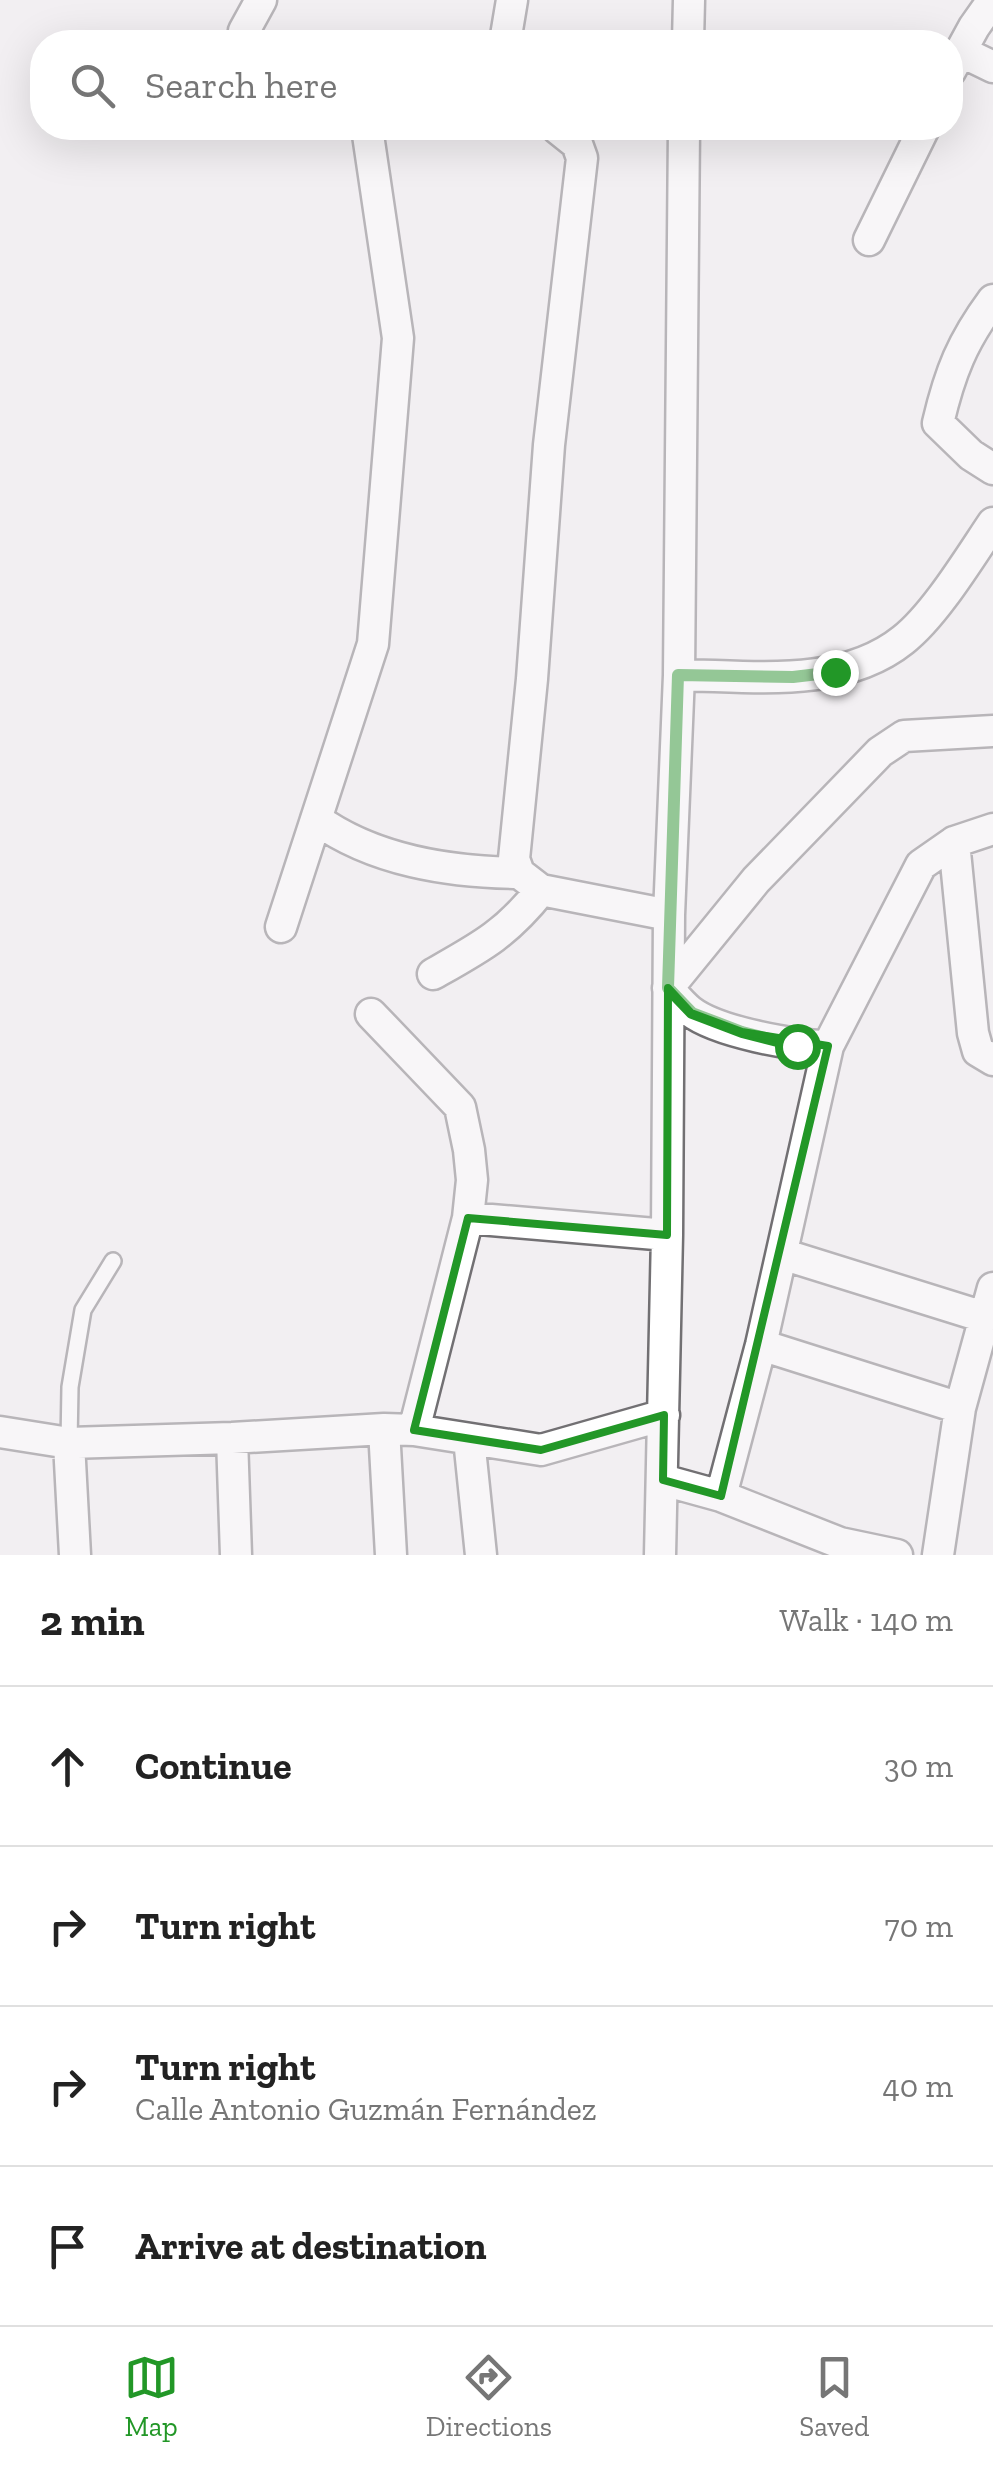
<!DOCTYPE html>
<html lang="en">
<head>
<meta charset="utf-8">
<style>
	:root { --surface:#fff; --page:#f2f2f2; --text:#222; --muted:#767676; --line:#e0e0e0; --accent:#229727 }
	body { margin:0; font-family:"Zilla Slab",serif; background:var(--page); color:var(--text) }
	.stop { position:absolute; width:30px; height:30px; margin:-22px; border:8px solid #229727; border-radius:50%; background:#fff }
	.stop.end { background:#229727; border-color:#fff; box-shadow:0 2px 10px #0008 }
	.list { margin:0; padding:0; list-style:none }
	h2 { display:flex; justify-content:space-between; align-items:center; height:130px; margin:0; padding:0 40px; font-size:42px }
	h2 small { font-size:32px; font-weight:400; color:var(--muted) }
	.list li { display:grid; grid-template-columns:65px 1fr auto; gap:30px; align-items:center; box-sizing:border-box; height:160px; padding:0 40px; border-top:2px solid var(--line) }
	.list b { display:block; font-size:38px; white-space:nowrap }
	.list p { margin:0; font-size:32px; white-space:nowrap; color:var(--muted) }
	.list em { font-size:32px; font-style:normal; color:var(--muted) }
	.icon { flex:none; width:55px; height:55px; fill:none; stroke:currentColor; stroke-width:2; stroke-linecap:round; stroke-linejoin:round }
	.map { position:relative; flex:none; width:993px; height:1555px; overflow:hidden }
	.search { position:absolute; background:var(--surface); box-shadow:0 10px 40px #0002; left:30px; right:30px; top:30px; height:110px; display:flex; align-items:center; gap:25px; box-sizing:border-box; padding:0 35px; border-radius:40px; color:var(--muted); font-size:38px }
	.sheet { height:770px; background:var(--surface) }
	nav { display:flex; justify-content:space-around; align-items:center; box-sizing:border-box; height:140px; border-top:2px solid var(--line); background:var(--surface); font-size:28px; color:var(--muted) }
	nav a { display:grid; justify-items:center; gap:5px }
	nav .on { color:var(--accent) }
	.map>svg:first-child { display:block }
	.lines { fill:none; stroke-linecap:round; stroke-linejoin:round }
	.service-casing { stroke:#727073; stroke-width:20 }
	.minor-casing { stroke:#727073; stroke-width:35 }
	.service { stroke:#fff; stroke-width:15 }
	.minor { stroke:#fff; stroke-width:30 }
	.route { stroke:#229727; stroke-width:12 }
	.marked { fill:none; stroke:#229727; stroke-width:8; stroke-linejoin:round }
</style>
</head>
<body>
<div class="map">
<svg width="993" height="1555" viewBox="0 0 993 1555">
	<rect width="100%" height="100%" fill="#f2eff2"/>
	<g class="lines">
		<defs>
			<path id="service" d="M69,1443L70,1387L83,1310L113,1261"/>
			<path id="minor" d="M251,42L244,31L261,0
				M505,42L512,0
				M688,42L689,0
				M960,51L993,67
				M950,71L974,27L993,0
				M557,128L577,144L582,158L549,445L532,679L514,859L519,873L541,890L669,915
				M869,240L924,128
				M993,300C962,342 950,372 938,423L971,455L993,469
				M679,675C752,676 842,689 903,640C935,615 970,557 993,523
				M316,819C374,861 449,872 519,873
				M954,842L973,1033L978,1051L993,1060
				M281,927L373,644L398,338L367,128
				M433,974C481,947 506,934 541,890
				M371,1014L460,1107L469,1150L472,1180L468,1218L414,1430
				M828,1046C794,1046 717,1032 690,1011C682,1005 675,996 668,988L756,880L880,752L904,736L993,731
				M468,1218L667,1235
				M782,1254L984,1317
				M761,1345L960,1408
				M384,1429L391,1555
				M0,1432L69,1443L232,1438L384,1429L414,1430L541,1450L664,1415
				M232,1438L236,1555
				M469,1439L481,1555
				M69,1443L75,1555
				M663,1480L721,1496L840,1543L897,1555
				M721,1496L761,1345L828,1046L921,865L954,842L993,829
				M660,1555L667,1235L669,915L679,675L684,128
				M938,1555L960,1408L993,1288"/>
		</defs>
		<use href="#service" class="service-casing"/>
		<use href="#minor" class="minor-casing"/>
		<use href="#service" class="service"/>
		<use href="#minor" class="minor"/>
	</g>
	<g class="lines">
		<path class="route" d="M797,1046L742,1032L692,1013L668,988L678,675L793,677L835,672"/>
	</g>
	<path d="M0 0H993V1555H0ZM668,988L691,1013L742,1032L828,1046L721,1496L663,1480L664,1415L541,1450L414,1430L468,1218L667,1235Z" fill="#f2eff2" fill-opacity=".55" fill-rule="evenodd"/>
	<path class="marked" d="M668,988L691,1013L742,1032L828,1046L721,1496L663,1480L664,1415L541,1450L414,1430L468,1218L667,1235Z"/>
</svg>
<div class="stop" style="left:797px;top:1046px"></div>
<div class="stop end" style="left:835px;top:672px"></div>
<div class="search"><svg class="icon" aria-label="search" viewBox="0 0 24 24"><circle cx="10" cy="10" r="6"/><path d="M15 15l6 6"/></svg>Search here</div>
</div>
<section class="sheet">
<h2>2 min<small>Walk · 140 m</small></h2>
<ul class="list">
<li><svg class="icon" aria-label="ahead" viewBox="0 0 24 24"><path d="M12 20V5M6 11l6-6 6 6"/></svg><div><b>Continue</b></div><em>30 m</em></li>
<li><svg class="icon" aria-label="right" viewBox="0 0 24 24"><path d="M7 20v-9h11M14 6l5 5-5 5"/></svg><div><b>Turn right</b></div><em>70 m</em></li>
<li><svg class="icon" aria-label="right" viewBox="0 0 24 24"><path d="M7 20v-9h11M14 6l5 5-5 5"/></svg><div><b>Turn right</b><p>Calle Antonio Guzmán Fernández</p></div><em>40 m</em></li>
<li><svg class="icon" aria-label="arrive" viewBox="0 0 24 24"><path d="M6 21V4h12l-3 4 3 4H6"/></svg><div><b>Arrive at destination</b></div></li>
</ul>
</section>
<nav>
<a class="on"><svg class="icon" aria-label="map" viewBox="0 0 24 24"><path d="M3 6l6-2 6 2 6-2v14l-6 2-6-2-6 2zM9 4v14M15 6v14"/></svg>Map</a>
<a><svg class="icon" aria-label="directions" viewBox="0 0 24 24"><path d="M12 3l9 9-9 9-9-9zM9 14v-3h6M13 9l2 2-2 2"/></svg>Directions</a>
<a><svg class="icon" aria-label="saved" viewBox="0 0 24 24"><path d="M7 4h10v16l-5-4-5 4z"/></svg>Saved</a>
</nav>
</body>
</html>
